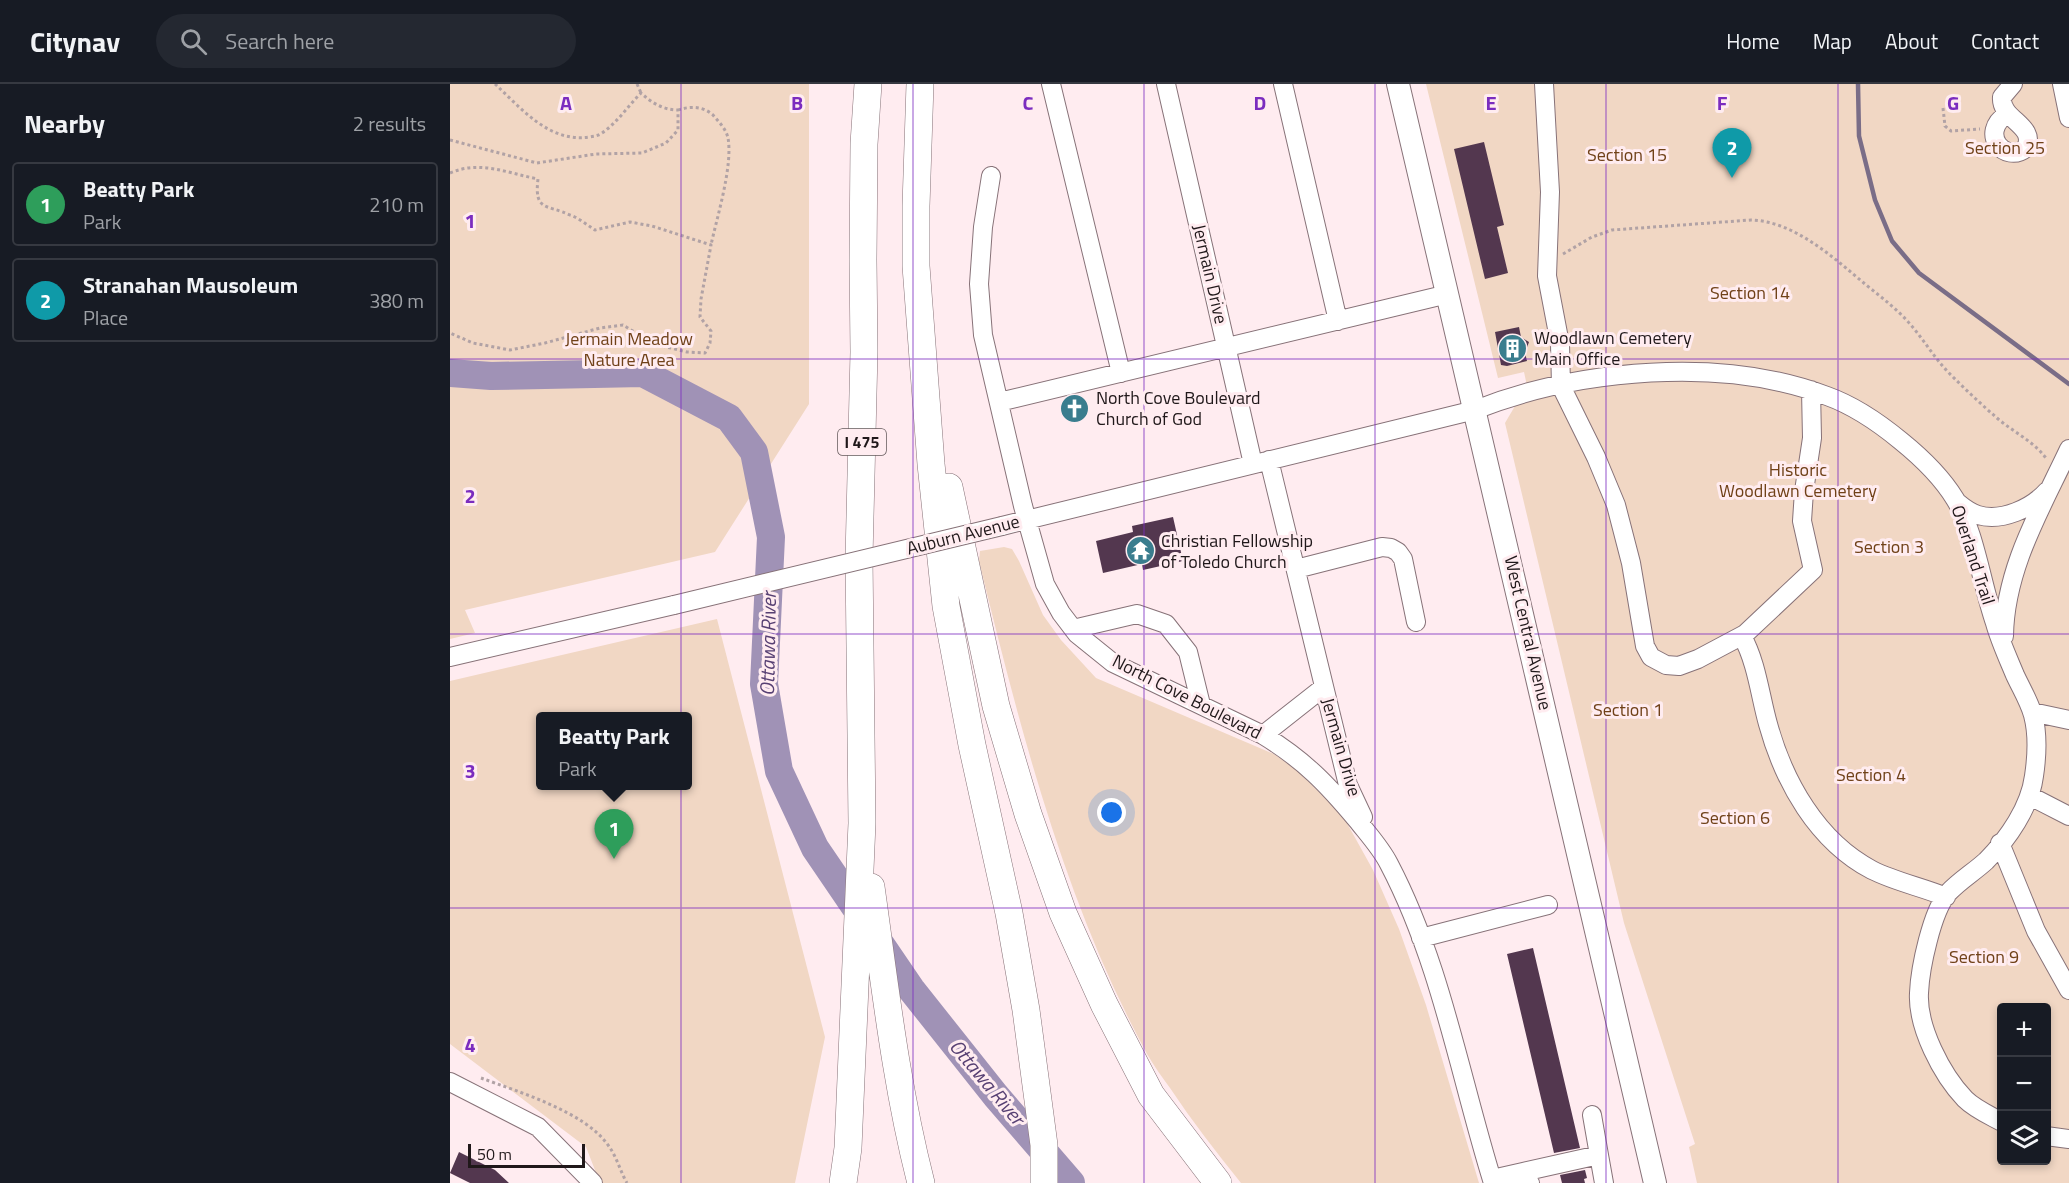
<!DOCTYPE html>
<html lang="en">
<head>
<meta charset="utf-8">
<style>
	:root { --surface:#171b24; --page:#242831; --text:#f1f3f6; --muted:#9ea1a6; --line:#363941; --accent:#0f766e }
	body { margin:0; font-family:"Titillium Web",sans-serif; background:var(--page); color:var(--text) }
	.controls { position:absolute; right:18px; bottom:18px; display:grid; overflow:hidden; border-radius:6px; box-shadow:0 3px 9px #0003 }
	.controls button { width:54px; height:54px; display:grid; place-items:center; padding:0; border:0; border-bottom:2px solid var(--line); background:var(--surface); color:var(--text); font:30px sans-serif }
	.scale { position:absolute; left:18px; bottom:15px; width:117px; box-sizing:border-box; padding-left:6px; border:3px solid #20181a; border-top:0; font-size:16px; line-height:21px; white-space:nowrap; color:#20181a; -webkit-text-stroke:4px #ffecf0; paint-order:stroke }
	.you { position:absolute; left:662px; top:729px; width:21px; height:21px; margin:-15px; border:4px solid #fff; border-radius:50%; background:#1a73e8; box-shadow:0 0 0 9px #1a73e833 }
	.badge { display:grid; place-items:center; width:39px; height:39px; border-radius:50%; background:var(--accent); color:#fff; font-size:20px; font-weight:700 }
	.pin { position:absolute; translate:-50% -50px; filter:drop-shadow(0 2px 3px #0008) }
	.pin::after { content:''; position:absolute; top:32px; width:21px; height:18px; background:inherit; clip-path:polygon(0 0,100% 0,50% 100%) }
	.popup { position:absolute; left:86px; top:628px; width:156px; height:78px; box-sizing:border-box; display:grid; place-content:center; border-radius:6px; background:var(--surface); filter:drop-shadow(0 2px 4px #0005); font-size:20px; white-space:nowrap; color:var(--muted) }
	.popup b { font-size:22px; color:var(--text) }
	.popup::after { content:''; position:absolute; left:50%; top:100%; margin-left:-12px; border:12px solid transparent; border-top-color:var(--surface) }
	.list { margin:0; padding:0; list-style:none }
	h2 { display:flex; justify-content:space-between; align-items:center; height:78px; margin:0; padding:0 24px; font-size:26px }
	h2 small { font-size:20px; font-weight:400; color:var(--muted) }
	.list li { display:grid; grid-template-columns:39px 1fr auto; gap:18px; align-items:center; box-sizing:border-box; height:84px; margin:0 12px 12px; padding:0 12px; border:2px solid var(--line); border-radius:6px }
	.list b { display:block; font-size:22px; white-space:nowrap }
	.list p { margin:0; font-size:20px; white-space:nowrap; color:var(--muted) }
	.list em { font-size:20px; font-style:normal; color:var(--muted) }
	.icon { flex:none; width:33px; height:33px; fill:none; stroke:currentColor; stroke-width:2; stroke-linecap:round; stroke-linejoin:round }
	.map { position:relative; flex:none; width:1619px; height:1099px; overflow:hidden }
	header { display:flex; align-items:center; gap:36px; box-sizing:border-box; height:84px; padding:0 30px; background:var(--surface); border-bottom:2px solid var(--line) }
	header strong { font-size:28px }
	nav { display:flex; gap:33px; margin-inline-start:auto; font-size:21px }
	.search { width:420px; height:54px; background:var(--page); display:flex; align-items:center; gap:15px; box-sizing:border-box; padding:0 21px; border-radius:33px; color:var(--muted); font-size:22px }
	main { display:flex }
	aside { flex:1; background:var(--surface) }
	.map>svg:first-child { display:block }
	.green { fill:#f1d7c4; fill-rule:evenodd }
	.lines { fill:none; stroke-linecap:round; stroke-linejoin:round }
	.stream { stroke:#7a6d87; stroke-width:4.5 }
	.river { stroke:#a092b6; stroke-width:28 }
	.building { fill:#53374f }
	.minor-casing { stroke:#877278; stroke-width:20 }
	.major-casing { stroke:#877278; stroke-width:24 }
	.highway-casing { stroke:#877278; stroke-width:28 }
	.path { stroke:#b1a2a5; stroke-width:3; stroke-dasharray:3 3; stroke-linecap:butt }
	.minor { stroke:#fff; stroke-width:18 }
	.major { stroke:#fff; stroke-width:22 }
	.highway { stroke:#fff; stroke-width:27 }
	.minor-bridge-casing { stroke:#877278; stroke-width:20; stroke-linecap:butt }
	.minor-bridge { stroke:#fff; stroke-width:18 }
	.grid { fill:none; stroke:#7b2cbf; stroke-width:1.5; stroke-opacity:0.55 }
	.labels { text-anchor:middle; stroke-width:6; stroke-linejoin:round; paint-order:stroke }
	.shield { fill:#ffecf0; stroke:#63585a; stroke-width:1.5 }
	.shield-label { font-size:16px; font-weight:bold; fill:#20181a }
	.park-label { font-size:18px; fill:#704118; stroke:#ffecf0 }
	.street-label { font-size:18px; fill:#20181a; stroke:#ffecf0 }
	.poi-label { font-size:18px; fill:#20181a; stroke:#ffecf0; text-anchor:start }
	.water-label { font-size:20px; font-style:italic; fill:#574073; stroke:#ffecf0 }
	.grid-label { font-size:20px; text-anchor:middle; font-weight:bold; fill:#7b2cbf; stroke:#ffecf0; stroke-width:6; stroke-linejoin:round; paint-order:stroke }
</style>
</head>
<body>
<header>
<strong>Citynav</strong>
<div class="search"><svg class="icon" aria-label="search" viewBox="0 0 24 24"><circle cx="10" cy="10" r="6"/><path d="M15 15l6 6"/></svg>Search here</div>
<nav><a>Home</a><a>Map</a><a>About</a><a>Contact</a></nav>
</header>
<main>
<aside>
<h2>Nearby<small>2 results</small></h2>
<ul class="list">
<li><span class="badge" style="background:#2e9e5b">1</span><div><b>Beatty Park</b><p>Park</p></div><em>210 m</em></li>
<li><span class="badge" style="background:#0f9aa8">2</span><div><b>Stranahan Mausoleum</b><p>Place</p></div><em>380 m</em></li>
</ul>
</aside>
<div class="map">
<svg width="1619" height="1099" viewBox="0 0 1619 1099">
	<rect width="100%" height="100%" fill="#ffecf0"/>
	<path class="green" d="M0,0H359V320L265,468L15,526L25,549L0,555Z
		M976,0H1619V1099H1247L1239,1063L1245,1060L1174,839L1055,339L1065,322L1080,316L1074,288L1048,294ZM1552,924H1596V1076H1552Z
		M554,463L562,465L569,477L593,531L611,556L646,594L824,670L848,687L893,732L923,786L949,845L976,921L1029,1099H791C766,1068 742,1037 720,1004C712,993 704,982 697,970C614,817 570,645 529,477L530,467Z
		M267,535L375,953L345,1099H150L136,1063L0,960V597ZM90,632H237V702H90Z"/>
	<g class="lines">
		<path class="stream" d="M1408,0L1409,52L1425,116L1442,157L1469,189L1619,300"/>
		<path class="river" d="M0,289L41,292L193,289L279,334L304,368L321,453L314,600L329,687L365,764L461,905L546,1012L621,1099"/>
	</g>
	<path class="building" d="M1034,58L1054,141L1047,143L1058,189L1035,195L1004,65Z
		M1069,243L1071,253L1079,258L1075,269L1077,277L1057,282L1051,281L1045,248Z
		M723,433L733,477L693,486L692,480L653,489L646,457L683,448L682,442Z
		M1083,864L1130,1064L1104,1069L1057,870Z
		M9,1068L45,1086L59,1099H20L0,1089Z
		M1135,1086L1137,1094L1134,1095L1135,1099H1112L1110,1091Z"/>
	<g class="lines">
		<defs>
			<path id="minor" d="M601,0L671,289
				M716,0L803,380
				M833,0L888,237
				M1094,0L1100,108L1097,192L1110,260L1111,302L1146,373L1166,421L1181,479L1195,562L1201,573L1216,581L1229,582L1248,575L1295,550L1363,486L1352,437L1354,407L1362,354L1361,306
				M1612,0L1619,34
				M1557,30C1528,49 1555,81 1576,64C1587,41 1550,36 1552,13L1563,0
				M541,92L533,143L529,200L533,251L573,422L595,500L611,529L627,550L663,579L813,651C854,676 877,700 907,736C918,750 931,764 939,780C991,879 1010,993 1043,1099
				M549,318L998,210
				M819,376L898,701L913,733
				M1508,419C1514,424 1521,429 1528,431C1552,438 1582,424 1597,407
				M552,442L1025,326C1129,285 1272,272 1377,312C1405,322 1428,338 1451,357C1472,374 1491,392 1505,415C1525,447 1532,502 1545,539C1550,557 1558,574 1565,591C1571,604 1579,617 1583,631C1588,650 1587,672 1584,692C1580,723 1558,755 1536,777C1524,788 1509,797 1498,809C1482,827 1470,884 1469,909C1467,943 1492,991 1515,1015C1525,1025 1539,1031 1552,1038
				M846,485L932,463L941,464L948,468L953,475L966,538
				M623,545L687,530L716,540L738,568L751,621
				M1292,552C1307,579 1310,612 1318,640C1334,698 1367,757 1422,786C1446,798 1472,803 1496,813
				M1554,552C1555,484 1591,425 1619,365
				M0,573L224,521
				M1582,628L1619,636
				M813,651L874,603
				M1580,712L1619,732
				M1550,759L1586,847L1619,906
				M971,854L1098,821
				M0,998L88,1043L143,1099
				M1596,1052L1619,1055
				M1149,1071L1154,1099
				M1073,1088L1149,1071L1142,1031
				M1042,1095L1073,1088L1080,1099"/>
			<path id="major" d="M948,0L1205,1099"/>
			<path id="highway" d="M470,0L466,122V182L481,380L496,522L522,661L559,829L576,926L594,1061V1099
				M499,403L546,622L578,730L613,829L654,920L701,1011L768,1099
				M421,803C435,902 446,1002 471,1099
				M393,1099L398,1064L412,739L409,474L414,268L413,176L414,60L418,0"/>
		</defs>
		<use href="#minor" class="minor-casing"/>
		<use href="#major" class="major-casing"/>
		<use href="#highway" class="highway-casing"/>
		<path class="path" d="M187,0L191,9
			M1493,24L1495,42L1501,47L1530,45
			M228,26C240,22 253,22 263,31C269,38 276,45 278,54C283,82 267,133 261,161
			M0,56L87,79L146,70L192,69L216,59L228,46V26C213,26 202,19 191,9C178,22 167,39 152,49C148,52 144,52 139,53C99,59 71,24 45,0
			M0,89C30,76 57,89 88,95C84,128 97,120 120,131C129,134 137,141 145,146L180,138L202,142L261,161L251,215L250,233L261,247L260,259L255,269L237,268L204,260L173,241L150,244L95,259L60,266L23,259L0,249
			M1113,170L1142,153L1162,146L1301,136C1344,137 1384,174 1415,200C1431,213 1447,225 1460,240C1475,257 1486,277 1503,293C1517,307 1532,321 1547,334C1563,348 1582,356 1596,374
			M31,994C69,1008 135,1028 158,1061C167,1073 170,1087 177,1099"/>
		<use href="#minor" class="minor"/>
		<use href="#major" class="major"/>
		<use href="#highway" class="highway"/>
		<defs>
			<path id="minor-bridge" d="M224,521L552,442"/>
		</defs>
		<use href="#minor-bridge" class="minor-bridge-casing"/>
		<use href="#minor-bridge" class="minor-bridge"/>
	</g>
	<path class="grid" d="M231,0V1099M463,0V1099M694,0V1099M925,0V1099M1156,0V1099M1388,0V1099M0,275H1619M0,550H1619M0,824H1619"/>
	<defs>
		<symbol id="building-disc" viewBox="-11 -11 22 22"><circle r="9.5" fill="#3a7d8e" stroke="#ffecf0"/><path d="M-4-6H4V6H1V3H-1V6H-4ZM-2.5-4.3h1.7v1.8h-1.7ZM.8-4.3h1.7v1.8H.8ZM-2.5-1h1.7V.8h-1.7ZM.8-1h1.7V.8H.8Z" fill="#fff"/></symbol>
		<symbol id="church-disc" viewBox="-11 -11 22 22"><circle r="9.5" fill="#3a7d8e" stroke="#ffecf0"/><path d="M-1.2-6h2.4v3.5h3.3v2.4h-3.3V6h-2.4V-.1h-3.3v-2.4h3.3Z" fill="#fff"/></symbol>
		<symbol id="temple-disc" viewBox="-11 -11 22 22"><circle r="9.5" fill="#3a7d8e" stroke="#ffecf0"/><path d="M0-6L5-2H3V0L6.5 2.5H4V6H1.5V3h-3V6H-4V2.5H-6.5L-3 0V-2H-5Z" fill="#fff"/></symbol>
	</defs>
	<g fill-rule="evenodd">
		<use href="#building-disc" x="1046" y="248" width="33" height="33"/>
		<use href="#church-disc" x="608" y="308" width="33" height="33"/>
		<use href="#temple-disc" x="674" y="450" width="33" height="33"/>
	</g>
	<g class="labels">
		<rect class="shield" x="388" y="345" width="48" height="26" rx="4.5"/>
		<g class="shield-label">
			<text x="412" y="364">I 475</text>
		</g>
		<g class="park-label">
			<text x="1555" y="70">Section 25</text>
			<text x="1177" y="77">Section 15</text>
			<text x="1300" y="215">Section 14</text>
			<text x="179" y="261">Jermain Meadow<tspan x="179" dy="21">Nature Area</tspan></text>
			<text x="1348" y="392">Historic<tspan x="1348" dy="21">Woodlawn Cemetery</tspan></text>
			<text x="1439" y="469">Section 3</text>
			<text x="1178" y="632">Section 1</text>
			<text x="1421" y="697">Section 4</text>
			<text x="1285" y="740">Section 6</text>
			<text x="1534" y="879">Section 9</text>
		</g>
		<g class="street-label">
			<text transform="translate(760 190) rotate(77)" y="6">Jermain Drive</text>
			<text transform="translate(513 451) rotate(-14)" y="6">Auburn Avenue</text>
			<text transform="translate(1523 471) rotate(72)" y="6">Overland Trail</text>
			<text transform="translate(1078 549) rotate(77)" y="6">West Central Avenue</text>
			<text transform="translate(737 613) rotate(27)" y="6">North Cove Boulevard</text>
			<text transform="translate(891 663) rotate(74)" y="6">Jermain Drive</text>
		</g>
		<g class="poi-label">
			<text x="1084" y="260">Woodlawn Cemetery<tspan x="1084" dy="21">Main Office</tspan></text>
			<text x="646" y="320">North Cove Boulevard<tspan x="646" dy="21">Church of God</tspan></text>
			<text x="711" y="463">Christian Fellowship<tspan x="711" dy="21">of Toledo Church</tspan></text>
		</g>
		<g class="water-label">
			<text transform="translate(318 560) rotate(-89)" y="7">Ottawa River</text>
			<text transform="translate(537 998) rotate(50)" y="7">Ottawa River</text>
		</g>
	</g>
	<g class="grid-label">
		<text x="116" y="26">A</text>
		<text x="347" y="26">B</text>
		<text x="578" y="26">C</text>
		<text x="810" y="26">D</text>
		<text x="1041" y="26">E</text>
		<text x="1272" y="26">F</text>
		<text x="1503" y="26">G</text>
		<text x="20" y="144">1</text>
		<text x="20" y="419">2</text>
		<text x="20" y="694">3</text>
		<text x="20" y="968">4</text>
	</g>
</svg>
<div class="controls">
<button>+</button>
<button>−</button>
<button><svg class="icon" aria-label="layers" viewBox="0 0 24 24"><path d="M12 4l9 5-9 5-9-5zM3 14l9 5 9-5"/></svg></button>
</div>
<div class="scale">50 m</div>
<div class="you"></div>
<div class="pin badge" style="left:164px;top:775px;background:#2e9e5b">1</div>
<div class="popup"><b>Beatty Park</b>Park</div>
<div class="pin badge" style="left:1282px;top:94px;background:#0f9aa8">2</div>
</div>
</main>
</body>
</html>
